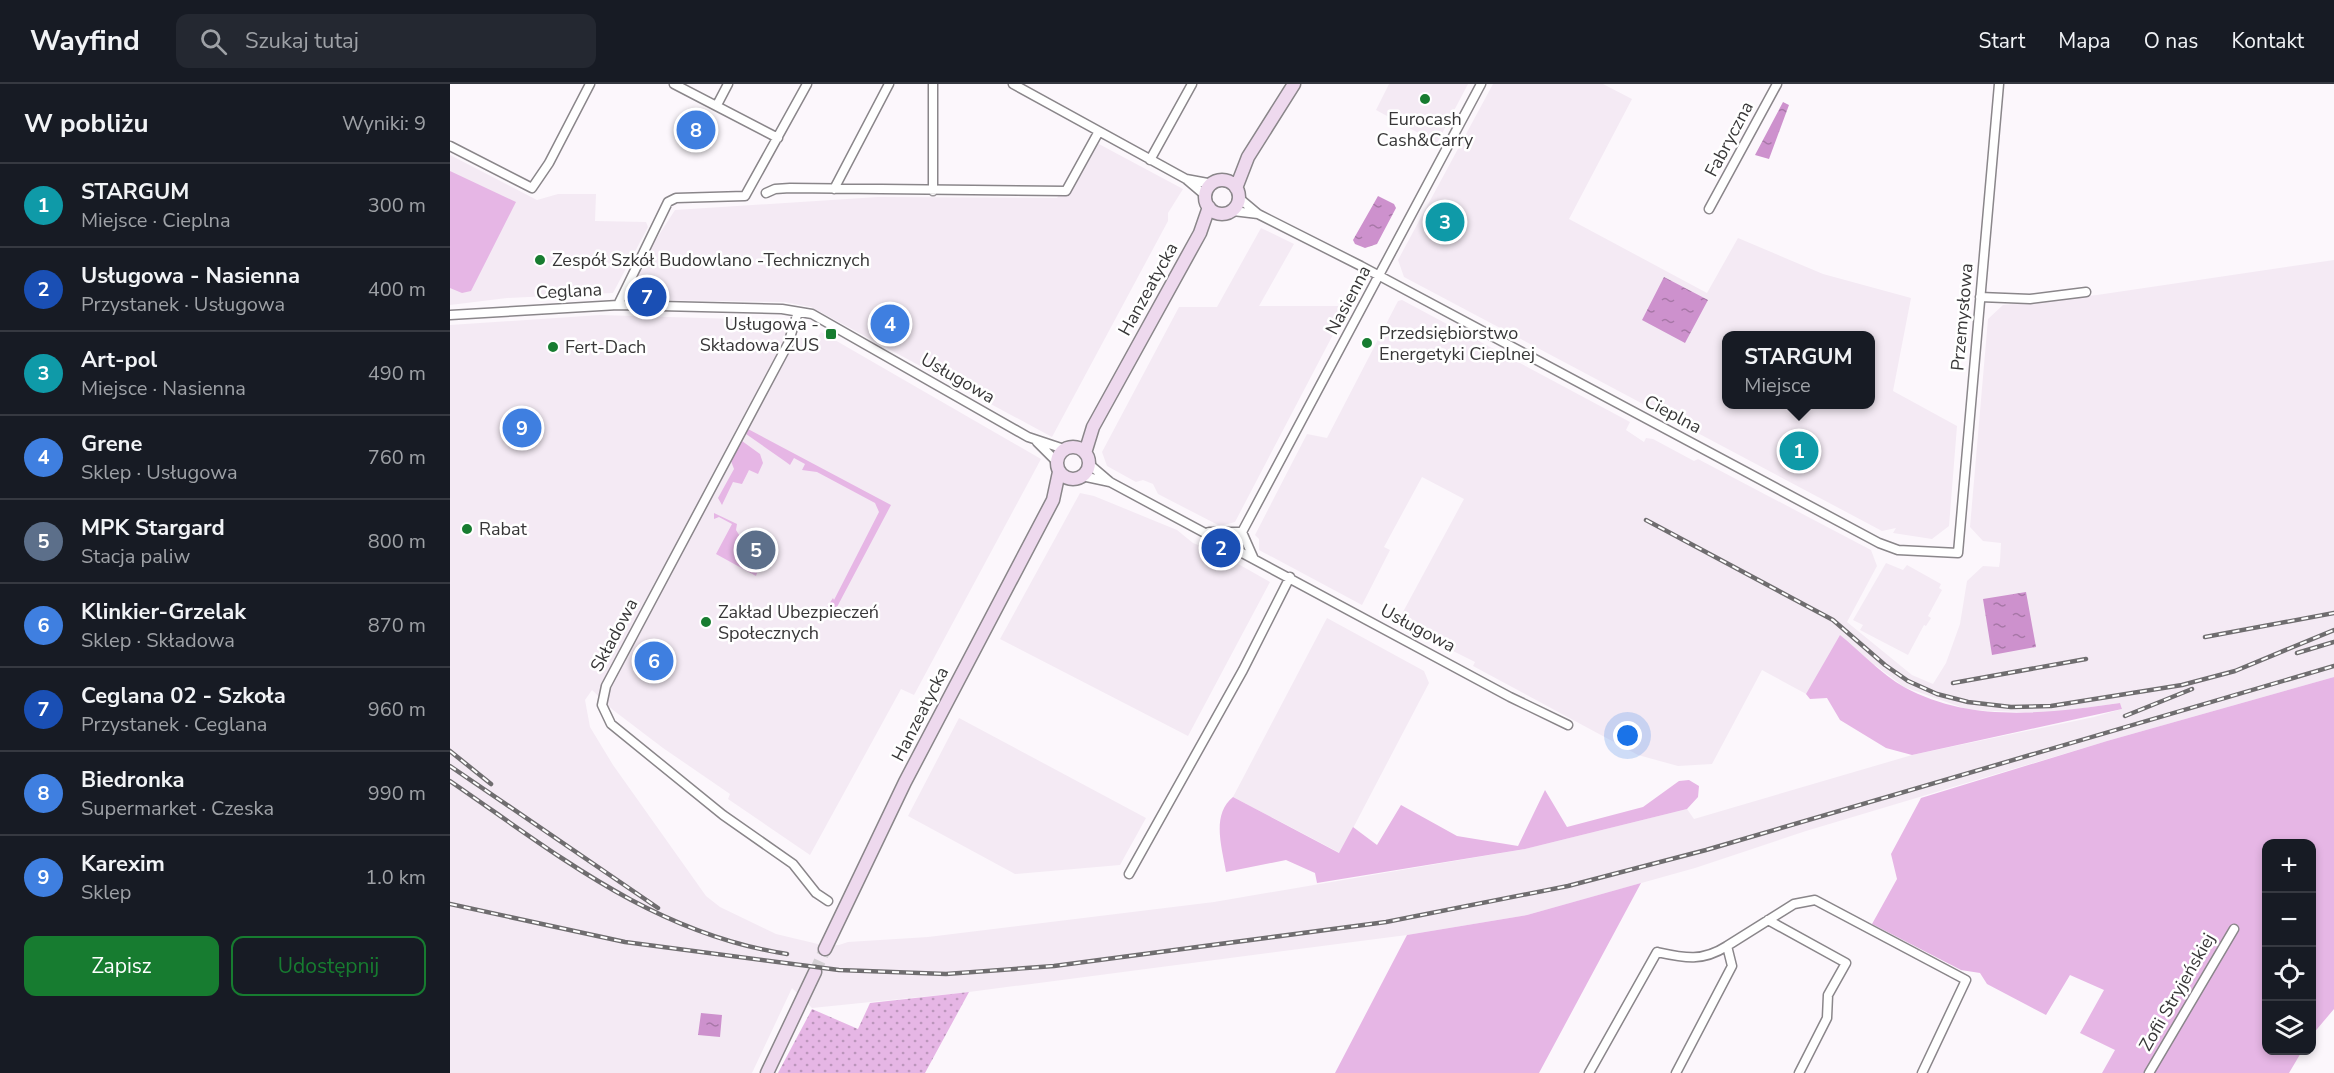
<!DOCTYPE html>
<html lang="pl">
<head>
<meta charset="utf-8">
<style>
	:root { --surface:#171b24; --page:#242831; --text:#f1f3f6; --muted:#9ea1a6; --line:#363941; --accent:#177c30 }
	body { margin:0; font-family:"Nunito Sans",sans-serif; background:var(--page); color:var(--text) }
	.controls { position:absolute; right:18px; bottom:18px; display:grid; overflow:hidden; border-radius:12px; box-shadow:0 3px 9px #0003 }
	.controls button { width:54px; height:54px; display:grid; place-items:center; padding:0; border:0; border-bottom:2px solid var(--line); background:var(--surface); color:var(--text); font:30px sans-serif }
	.you { position:absolute; left:1178px; top:652px; width:21px; height:21px; margin:-15px; border:4px solid #fff; border-radius:50%; background:#1a73e8; box-shadow:0 0 0 9px #1a73e833 }
	.badge { display:grid; place-items:center; width:39px; height:39px; border-radius:50%; background:var(--accent); color:#fff; font-size:20px; font-weight:700 }
	.pin { position:absolute; translate:-50% -50%; border:3px solid #fff; box-shadow:0 2px 6px #0006 }
	.popup { position:absolute; left:1272px; top:247px; width:153px; height:78px; box-sizing:border-box; display:grid; place-content:center; border-radius:12px; background:var(--surface); filter:drop-shadow(0 2px 4px #0005); font-size:20px; white-space:nowrap; color:var(--muted) }
	.popup b { font-size:22px; color:var(--text) }
	.popup::after { content:''; position:absolute; left:50%; top:100%; margin-left:-12px; border:12px solid transparent; border-top-color:var(--surface) }
	.list { margin:0; padding:0; list-style:none }
	h2 { display:flex; justify-content:space-between; align-items:center; height:78px; margin:0; padding:0 24px; font-size:26px }
	h2 small { font-size:20px; font-weight:400; color:var(--muted) }
	.list li { display:grid; grid-template-columns:39px 1fr auto; gap:18px; align-items:center; box-sizing:border-box; height:84px; padding:0 24px; border-top:2px solid var(--line) }
	.list b { display:block; font-size:22px; white-space:nowrap }
	.list p { margin:0; font-size:20px; white-space:nowrap; color:var(--muted) }
	.list em { font-size:20px; font-style:normal; color:var(--muted) }
	.actions { display:flex; gap:12px; padding:18px 24px }
	.actions a { flex:1; padding:14px 0; border:2px solid var(--accent); border-radius:12px; text-align:center; font-size:21px; color:var(--accent) }
	.actions .main { background:var(--accent); color:#fff }
	.icon { flex:none; width:33px; height:33px; fill:none; stroke:currentColor; stroke-width:2; stroke-linecap:round; stroke-linejoin:round }
	.map { position:relative; flex:none; width:1884px; height:989px; overflow:hidden }
	header { display:flex; align-items:center; gap:36px; box-sizing:border-box; height:84px; padding:0 30px; background:var(--surface); border-bottom:2px solid var(--line) }
	header strong { font-size:28px }
	nav { display:flex; gap:33px; margin-inline-start:auto; font-size:21px }
	.search { width:420px; height:54px; background:var(--page); display:flex; align-items:center; gap:15px; box-sizing:border-box; padding:0 21px; border-radius:12px; color:var(--muted); font-size:22px }
	main { display:flex }
	aside { flex:1; background:var(--surface) }
	.map>svg:first-child { display:block }
	.built { fill:#f4eaf4; fill-rule:evenodd }
	.grass { fill:#e6b6e5 }
	.garden { fill:url(#garden-dots) }
	.water { fill:url(#water-ripples) }
	.lines { fill:none; stroke-linecap:round; stroke-linejoin:round }
	.secondary-tunnel { stroke:#d5d1d5; stroke-width:12; stroke-dasharray:12 6; stroke-linecap:butt }
	.street-casing { stroke:#8a868a; stroke-width:11 }
	.secondary-casing { stroke:#8a868a; stroke-width:15 }
	.street { stroke:#fff; stroke-width:8 }
	.secondary { stroke:#eed9ee; stroke-width:12 }
	.rail-casing { stroke:#6f6d6f; stroke-width:4.5 }
	.rail { stroke:#fff; stroke-width:2; stroke-dasharray:7; stroke-linecap:butt }
	.poi-dot { fill:#177c30; stroke:#fff; stroke-width:2 }
	.labels { text-anchor:middle; stroke-width:5; stroke-linejoin:round; paint-order:stroke }
	.poi-label { font-size:18px; fill:#383738; stroke:#fff; text-anchor:start }
	.street-label { font-size:18px; fill:#383738; stroke:#fff }
</style>
</head>
<body>
<header>
<strong>Wayfind</strong>
<div class="search"><svg class="icon" aria-label="search" viewBox="0 0 24 24"><circle cx="10" cy="10" r="6"/><path d="M15 15l6 6"/></svg>Szukaj tutaj</div>
<nav><a>Start</a><a>Mapa</a><a>O nas</a><a>Kontakt</a></nav>
</header>
<main>
<aside>
<h2>W pobliżu<small>Wyniki: 9</small></h2>
<ul class="list">
<li><span class="badge" style="background:#0f9aa8">1</span><div><b>STARGUM</b><p>Miejsce · Cieplna</p></div><em>300 m</em></li>
<li><span class="badge" style="background:#1a4fb4">2</span><div><b>Usługowa - Nasienna</b><p>Przystanek · Usługowa</p></div><em>400 m</em></li>
<li><span class="badge" style="background:#0f9aa8">3</span><div><b>Art-pol</b><p>Miejsce · Nasienna</p></div><em>490 m</em></li>
<li><span class="badge" style="background:#3f7fe0">4</span><div><b>Grene</b><p>Sklep · Usługowa</p></div><em>760 m</em></li>
<li><span class="badge" style="background:#5c6f8a">5</span><div><b>MPK Stargard</b><p>Stacja paliw</p></div><em>800 m</em></li>
<li><span class="badge" style="background:#3f7fe0">6</span><div><b>Klinkier-Grzelak</b><p>Sklep · Składowa</p></div><em>870 m</em></li>
<li><span class="badge" style="background:#1a4fb4">7</span><div><b>Ceglana 02 - Szkoła</b><p>Przystanek · Ceglana</p></div><em>960 m</em></li>
<li><span class="badge" style="background:#3f7fe0">8</span><div><b>Biedronka</b><p>Supermarket · Czeska</p></div><em>990 m</em></li>
<li><span class="badge" style="background:#3f7fe0">9</span><div><b>Karexim</b><p>Sklep</p></div><em>1.0 km</em></li>
</ul>
<div class="actions"><a class="main">Zapisz</a><a>Udostępnij</a></div>
</aside>
<div class="map">
<svg width="1884" height="989" viewBox="0 0 1884 989">
	<defs>
		<pattern id="garden-dots" width="8" height="8" patternUnits="userSpaceOnUse" patternTransform="scale(1.5)"><rect width="8" height="8" fill="#e6b6e5"/><path d="M2 2h.1M6 6h.1" fill="none" stroke="#bb95bb" stroke-width="1.8" stroke-linecap="round"/></pattern>
		<pattern id="water-ripples" width="26" height="14" patternUnits="userSpaceOnUse" patternTransform="scale(1.5)"><rect width="26" height="14" fill="#cd91cd"/><path d="M2 4q2-2 4 0t4 0M15 11q2-2 4 0t4 0" fill="none" stroke="#a777a7"/></pattern>
	</defs>
	<rect width="100%" height="100%" fill="#fcf7fc"/>
	<path class="built" d="M939,0H1018L987,59L926,26Z
		M1043,0H1153L1182,15L1119,135L1257,209L1288,154L1373,190L1461,214L1443,307L1507,342L1499,442L1482,455L1443,449L1446,444L1432,447L954,193L948,176ZM1277,252H1421V320H1277Z
		M647,59L733,105L718,129V137L602,353L361,223L334,218L203,216L170,211L225,126L428,113L607,114Z
		M0,71L87,116L108,110H146L145,137L196,138L198,143L163,209L57,214L0,221Z
		M811,144L844,160L809,222H898L785,438L770,442L708,410L703,400L693,396L686,398L657,382L652,368L729,223H767Z
		M1884,176V593L1657,657L1356,747L1245,784L1077,831L957,851L519,908L362,924L342,904L302,989H0V241L150,231L327,236L334,247L364,259L371,248L591,375L464,611L451,605L360,771L278,715L280,710L213,664L163,626L142,606L135,616L140,643L163,681L256,812L270,823L326,850L372,861H389L398,858L478,853L764,818L1075,765L1237,725L1244,735L1462,671L1644,633L1672,625L1670,619L1598,629L1519,626L1454,603L1425,581L1358,611L1312,586L1262,680L1228,682L1188,671L1023,582L1025,578L947,539L1014,415L972,393L934,463L940,466L912,521L809,466V455L805,451L857,350L877,354L948,217L952,216L1180,338L1176,346L1194,358L1196,354L1203,355L1244,377L1248,375L1421,466L1427,482L1397,538L1462,591L1483,600L1496,579L1510,540L1517,497L1533,482L1549,483L1550,477L1551,459L1533,457L1520,443L1538,235L1553,221L1647,211Z
		M630,409L644,412L727,446L743,459L767,468L820,498L738,652L550,555Z
		M1436,479L1453,486L1457,481L1491,500L1489,504L1492,506L1478,532L1481,534L1476,542L1474,541L1458,571L1410,546L1413,541L1403,536Z
		M877,534L974,587L979,599L890,769L783,713Z
		M509,634L696,734L670,781L565,790L458,732Z"/>
	<path class="grass" d="M0,87L66,118L21,207L12,209L0,204Z
		M298,345L441,421L387,523H377L383,514L384,516L429,428L425,419L367,388L352,386L355,380L344,374L340,381L336,378L296,350Z
		M292,357L310,370L313,379L308,390L299,386L292,400L283,398L272,421L268,414L284,385L281,377Z
		M264,429L287,440L286,446L298,465L291,469L299,480L305,477L308,486L306,492L266,470L282,440L269,433L264,435Z
		M1390,551C1411,568 1431,590 1454,603C1522,640 1598,629 1670,619L1672,625L1462,671L1436,664L1390,636L1377,614L1360,615L1356,610Z
		M1884,593V925L1862,951V760H1816V966L1852,967L1839,989H1652L1665,966L1630,949L1654,906L1620,891L1596,931L1537,900L1530,889L1511,886L1422,840L1447,795L1441,770L1471,714L1657,657Z
		M1239,696L1249,702L1248,713L1237,725L1075,765L867,799L865,789L836,776L776,788C772,763 761,731 783,713L889,769L903,743L927,761L951,721L1007,752L1068,762L1095,706L1117,743L1193,723L1229,697Z
		M1191,799L1089,989H885L957,851L1077,831Z"/>
	<path class="garden" d="M519,908L475,989H328L362,925L408,945L420,919Z"/>
	<path class="water" d="M1333,18L1339,21L1319,75L1305,71Z
		M928,112L944,120L946,124L927,160L915,164L905,160L903,156Z
		M1214,193L1258,216L1235,259L1192,236Z
		M1576,508L1586,563L1542,571L1533,515Z
		M251,929L272,931L270,953L248,951Z"/>
	<g class="lines">
		<path class="secondary-tunnel" d="M365,888L375,865"/>
		<defs>
			<path id="street" d="M224,0L328,54
				M483,0V107
				M563,0L736,95L756,112
				M267,21L278,0
				M0,62L82,104L99,79L140,0
				M700,76L742,0
				M736,95L763,100
				M384,105L439,0
				M316,109L325,105L340,104L616,107L648,49
				M789,114L808,130L911,182L1429,459L1448,466L1508,469L1549,0
				M1259,125L1327,0
				M783,127L808,130
				M1530,213L1580,215L1636,208
				M168,221L218,118L226,114L295,112L357,0
				M348,228L338,260L156,602L152,621L161,640L273,731L343,780L366,809L378,817
				M0,231L168,221L332,225L362,230L578,353L614,365
				M587,358L607,378
				M639,380L660,398L1060,613L1118,641
				M632,392L660,398
				M759,448H792
				M792,448L803,473
				M777,460L787,455L792,448L1031,0
				M679,790L793,586L840,493
				M1318,836L1396,879L1378,911L1377,934L1349,989
				M1139,989L1207,868C1235,874 1252,878 1277,862
				M1226,989L1282,882L1277,862L1344,820L1365,816L1516,896L1472,989
				M1699,989L1784,845"/>
			<path id="secondary" d="M755 113a17 17 0 1 1 34 0a17 17 0 1 1-34 0Z
				M786,104L798,73L844,0
				M607 379a16 16 0 1 1 32 0a16 16 0 1 1-32 0Z
				M635,369L643,343L750,149L759,123
				M375,865L455,698L603,416L609,388
				M317,989L365,888"/>
		</defs>
		<use href="#street" class="street-casing"/>
		<use href="#secondary" class="secondary-casing"/>
		<use href="#street" class="street"/>
		<use href="#secondary" class="secondary"/>
		<defs>
			<path id="rail" d="M1196,436L1383,536L1435,581L1458,597L1487,610L1518,618L1561,623L1601,622L1732,601L1785,587L1884,546
				M1755,553L1884,529
				M1847,569L1884,558
				M1503,599L1636,575
				M1675,632L1742,605
				M0,667L41,700
				M0,682L208,824
				M0,697C108,771 203,849 337,870
				M0,820L175,858L389,886L496,890L604,882L936,838L1118,802L1256,766L1884,582"/>
		</defs>
		<use href="#rail" class="rail-casing"/>
		<use href="#rail" class="rail"/>
	</g>
	<g class="poi-dot">
		<circle cx="975" cy="15" r="6"/>
		<circle cx="90" cy="176" r="6"/>
		<rect x="375" y="244" width="12" height="12" rx="3"/>
		<circle cx="917" cy="259" r="6"/>
		<circle cx="103" cy="263" r="6"/>
		<circle cx="17" cy="445" r="6"/>
		<circle cx="256" cy="538" r="6"/>
	</g>
	<g class="labels">
		<g class="poi-label">
			<text x="975" y="41" text-anchor="middle">Eurocash<tspan x="975" dy="21">Cash&amp;Carry</tspan></text>
			<text x="102" y="182">Zespół Szkół Budowlano -Technicznych</text>
			<text x="369" y="246" text-anchor="end">Usługowa -<tspan x="369" dy="21">Składowa ZUS</tspan></text>
			<text x="929" y="255">Przedsiębiorstwo<tspan x="929" dy="21">Energetyki Cieplnej</tspan></text>
			<text x="115" y="269">Fert-Dach</text>
			<text x="29" y="451">Rabat</text>
			<text x="268" y="534">Zakład Ubezpieczeń<tspan x="268" dy="21">Społecznych</tspan></text>
		</g>
		<g class="street-label">
			<text transform="translate(1279 55) rotate(-62)" y="6">Fabryczna</text>
			<text transform="translate(698 205) rotate(-61)" y="6">Hanzeatycka</text>
			<text transform="translate(119 207) rotate(-3)" y="6">Ceglana</text>
			<text transform="translate(898 216) rotate(-62)" y="6">Nasienna</text>
			<text transform="translate(1512 233) rotate(-85)" y="6">Przemysłowa</text>
			<text transform="translate(508 294) rotate(30)" y="6">Usługowa</text>
			<text transform="translate(1223 330) rotate(28)" y="6">Cieplna</text>
			<text transform="translate(968 544) rotate(28)" y="6">Usługowa</text>
			<text transform="translate(164 551) rotate(-62)" y="6">Składowa</text>
			<text transform="translate(470 630) rotate(-63)" y="6">Hanzeatycka</text>
			<text transform="translate(1727 908) rotate(-60)" y="6">Zofii Stryjeńskiej</text>
		</g>
	</g>
</svg>
<div class="controls">
<button>+</button>
<button>−</button>
<button><svg class="icon" aria-label="locate" viewBox="0 0 24 24"><circle cx="12" cy="12" r="6"/><path d="M12 2v4M12 18v4M2 12h4M18 12h4"/></svg></button>
<button><svg class="icon" aria-label="layers" viewBox="0 0 24 24"><path d="M12 4l9 5-9 5-9-5zM3 14l9 5 9-5"/></svg></button>
</div>
<div class="you"></div>
<div class="pin badge" style="left:1349px;top:367px;background:#0f9aa8">1</div>
<div class="popup"><b>STARGUM</b>Miejsce</div>
<div class="pin badge" style="left:771px;top:464px;background:#1a4fb4">2</div>
<div class="pin badge" style="left:995px;top:138px;background:#0f9aa8">3</div>
<div class="pin badge" style="left:440px;top:240px;background:#3f7fe0">4</div>
<div class="pin badge" style="left:306px;top:466px;background:#5c6f8a">5</div>
<div class="pin badge" style="left:204px;top:577px;background:#3f7fe0">6</div>
<div class="pin badge" style="left:197px;top:213px;background:#1a4fb4">7</div>
<div class="pin badge" style="left:246px;top:46px;background:#3f7fe0">8</div>
<div class="pin badge" style="left:72px;top:344px;background:#3f7fe0">9</div>
</div>
</main>
</body>
</html>
